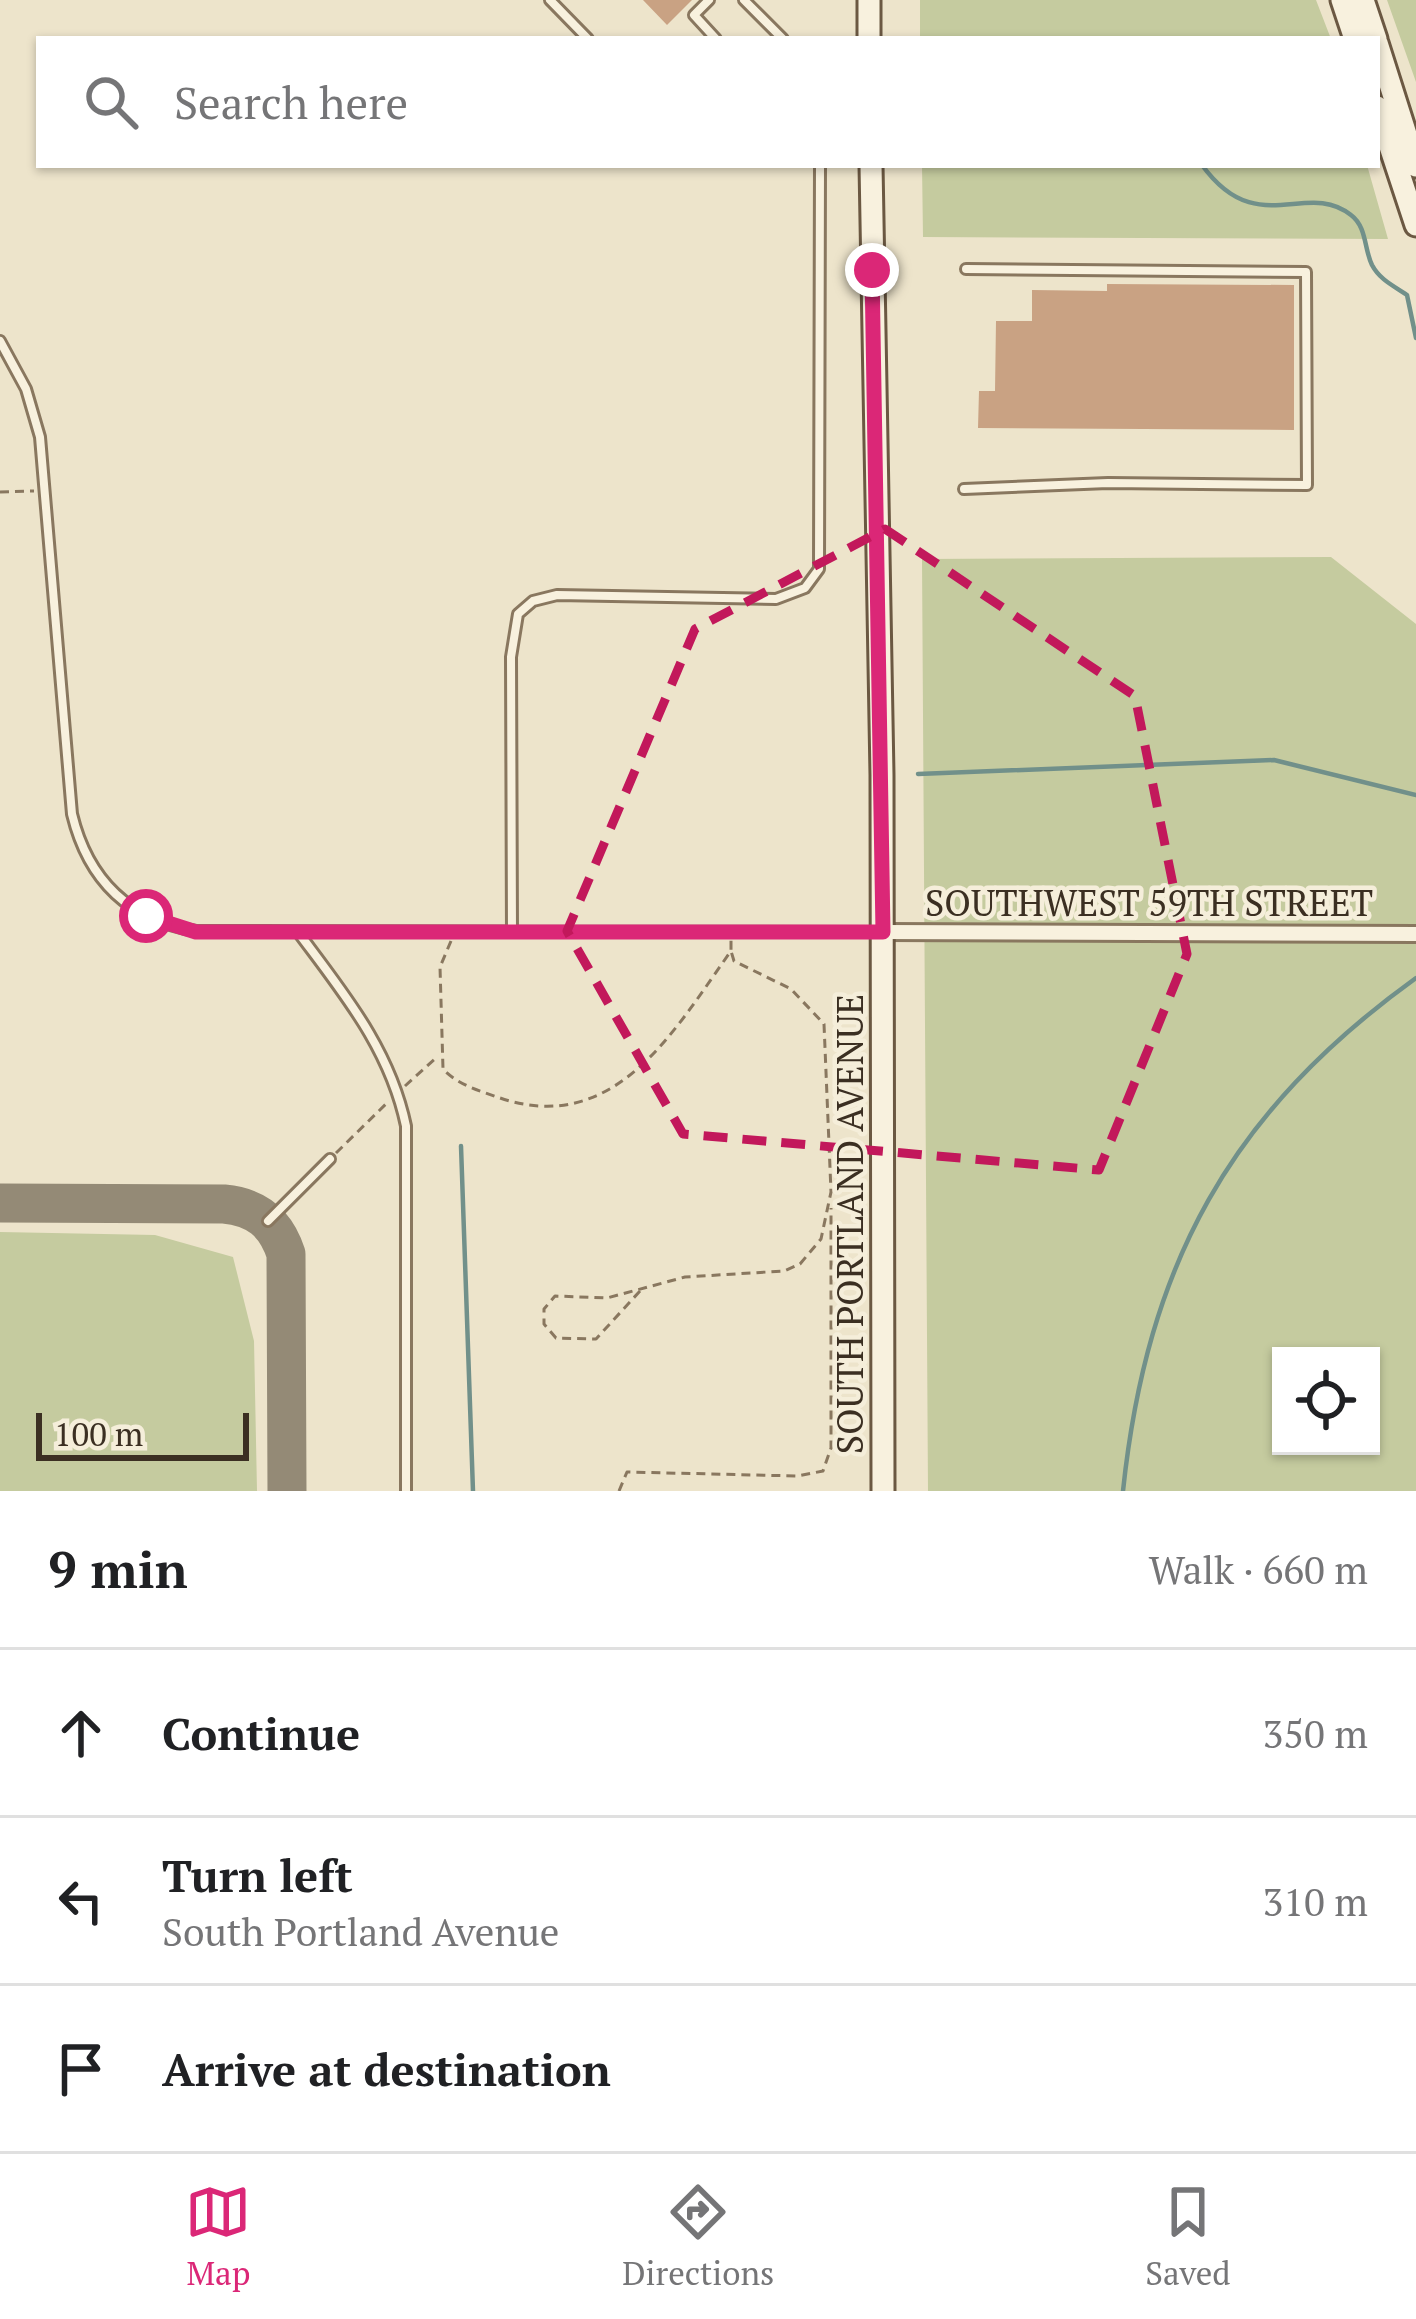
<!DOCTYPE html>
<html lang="en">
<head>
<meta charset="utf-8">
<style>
	:root { --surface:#fff; --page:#f6f6f6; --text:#202124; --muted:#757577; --line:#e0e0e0; --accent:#db2777 }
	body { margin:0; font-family:"PT Serif",serif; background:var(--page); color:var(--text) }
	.controls { position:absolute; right:36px; bottom:36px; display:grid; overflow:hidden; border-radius:0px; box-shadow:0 3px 9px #0004 }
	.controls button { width:108px; height:108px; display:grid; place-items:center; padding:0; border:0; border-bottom:3px solid var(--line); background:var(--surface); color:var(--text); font:60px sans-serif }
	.scale { position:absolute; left:36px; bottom:30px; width:213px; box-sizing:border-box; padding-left:12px; border:6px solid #3b2f22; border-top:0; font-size:33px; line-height:42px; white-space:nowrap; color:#3b2f22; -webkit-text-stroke:9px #f5eeda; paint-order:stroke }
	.stop { position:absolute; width:36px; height:36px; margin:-27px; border:9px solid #db2777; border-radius:50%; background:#fff }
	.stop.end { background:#db2777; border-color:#fff; box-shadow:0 3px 12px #0008 }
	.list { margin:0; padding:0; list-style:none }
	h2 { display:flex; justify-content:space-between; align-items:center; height:156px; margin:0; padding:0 48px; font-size:51px }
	h2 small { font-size:39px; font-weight:400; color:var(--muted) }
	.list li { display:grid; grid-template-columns:78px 1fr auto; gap:36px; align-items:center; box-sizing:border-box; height:168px; padding:0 48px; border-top:3px solid var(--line) }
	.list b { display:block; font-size:45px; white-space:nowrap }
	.list p { margin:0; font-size:39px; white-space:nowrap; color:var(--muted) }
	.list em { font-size:39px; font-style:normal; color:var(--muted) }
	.icon { flex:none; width:66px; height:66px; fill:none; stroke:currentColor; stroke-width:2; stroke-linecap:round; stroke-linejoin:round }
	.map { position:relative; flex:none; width:1416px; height:1491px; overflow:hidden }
	.search { position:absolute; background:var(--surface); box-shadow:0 3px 9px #0004; left:36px; right:36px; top:36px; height:132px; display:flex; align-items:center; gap:30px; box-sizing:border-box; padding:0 42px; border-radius:0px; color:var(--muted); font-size:45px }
	.sheet { height:660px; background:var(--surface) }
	nav { display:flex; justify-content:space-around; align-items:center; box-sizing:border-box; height:168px; border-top:3px solid var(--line); background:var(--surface); font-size:33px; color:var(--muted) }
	nav a { display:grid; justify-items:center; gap:6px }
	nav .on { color:var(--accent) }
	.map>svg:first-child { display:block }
	.green { fill:#c5cb9f; fill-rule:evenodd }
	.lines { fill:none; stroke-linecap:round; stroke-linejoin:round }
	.stream { stroke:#71908a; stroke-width:4.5 }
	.taxiway { stroke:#948a76; stroke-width:39 }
	.building { fill:#c9a283 }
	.service-casing { stroke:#89775f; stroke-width:14 }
	.minor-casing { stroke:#89775f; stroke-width:20 }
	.secondary-casing { stroke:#6b5842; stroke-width:27 }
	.path { stroke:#89775f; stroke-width:3; stroke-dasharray:9 6; stroke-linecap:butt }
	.service { stroke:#f8f1de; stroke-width:8 }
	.minor { stroke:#f8f1de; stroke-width:14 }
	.secondary { stroke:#f8f1de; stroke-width:21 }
	.route { stroke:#db2777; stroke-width:15 }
	.marked { fill:none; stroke:#c2185b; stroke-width:9; stroke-dasharray:24 15; stroke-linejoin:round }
	.labels { text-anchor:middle; stroke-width:9; stroke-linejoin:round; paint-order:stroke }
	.street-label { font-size:36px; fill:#3b2f22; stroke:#f5eeda }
</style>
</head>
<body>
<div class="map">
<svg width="1416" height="1491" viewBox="0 0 1416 1491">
	<rect width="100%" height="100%" fill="#ede4cb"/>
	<path class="green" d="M920,0H1316L1331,39H920Z
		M1387,0H1416V82Z
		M922,165H1367L1388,239L923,237Z
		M1331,557L1416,624V1491H928L922,559ZM1281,1356H1371V1446H1281Z
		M0,1232L155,1235L233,1257L254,1341L257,1491H0Z"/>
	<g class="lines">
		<path class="stream" d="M1202,165C1257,241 1306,179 1351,215C1367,227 1364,249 1372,265C1380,280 1394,286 1407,295L1416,338
			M918,774L1274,760L1416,795
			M461,1146L473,1491
			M1123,1491C1147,1264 1230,1112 1416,978"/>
		<path class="taxiway" d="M0,1203L224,1204C257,1207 276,1223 286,1254L287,1491"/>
	</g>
	<path class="building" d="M643,0H692L667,25Z
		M1107,284L1294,285V430L978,428L979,391H995L996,321H1032V290L1107,291Z"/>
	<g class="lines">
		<defs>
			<path id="service" d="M550,0L588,39
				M709,0L694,15L716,39
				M744,0L783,39
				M0,341L26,389L40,437L72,814C88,880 129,920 196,931L877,932
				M964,489L1108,483L1307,485L1306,272L966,269
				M298,932C344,994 390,1049 406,1126V1491
				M512,932L511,657L518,614L533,601L557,595L776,599L805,588L819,569L820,165
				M268,1221L330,1159"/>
			<path id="minor" d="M883,932L1416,934"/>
			<path id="secondary" d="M869,0V39
				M1342,0L1355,39
				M1363,0L1376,39
				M1377,43L1416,166
				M1377,107L1416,225
				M871,165L882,775L883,1491"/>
		</defs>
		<use href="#service" class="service-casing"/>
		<use href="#minor" class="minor-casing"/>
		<use href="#secondary" class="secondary-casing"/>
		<path class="path" d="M0,492L34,491
			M451,941L440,967L443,1069C458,1085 480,1091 500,1098C616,1137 675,1029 731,951V940
			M405,1086L438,1056
			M336,1153L389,1101
			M640,1291L596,1339L556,1338L544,1324V1309L555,1296L607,1298L685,1277L784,1271L800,1264L821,1239L831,1192L824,1024L791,989L734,961L731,951
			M619,1491L627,1472L798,1476L823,1471L831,1448V1208"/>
		<use href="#service" class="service"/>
		<use href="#minor" class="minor"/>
		<use href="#secondary" class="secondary"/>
	</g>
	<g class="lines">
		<path class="route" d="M146,916L196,932H883L872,270"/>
	</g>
	<path class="marked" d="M885,529L1135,696L1187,954L1099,1170L683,1134L567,931L695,629Z"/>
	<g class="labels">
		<g class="street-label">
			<text x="1149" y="916">SOUTHWEST 59TH STREET</text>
			<text transform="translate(850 1224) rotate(-90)" y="13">SOUTH PORTLAND AVENUE</text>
		</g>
	</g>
</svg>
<div class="controls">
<button><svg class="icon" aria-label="locate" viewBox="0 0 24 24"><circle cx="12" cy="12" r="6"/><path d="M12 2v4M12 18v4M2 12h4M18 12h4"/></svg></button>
</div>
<div class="scale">100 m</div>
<div class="stop" style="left:146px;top:916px"></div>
<div class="stop end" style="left:872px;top:270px"></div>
<div class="search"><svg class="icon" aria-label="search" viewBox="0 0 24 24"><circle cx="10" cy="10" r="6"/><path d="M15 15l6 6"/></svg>Search here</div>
</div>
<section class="sheet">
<h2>9 min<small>Walk · 660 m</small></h2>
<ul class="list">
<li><svg class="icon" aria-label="ahead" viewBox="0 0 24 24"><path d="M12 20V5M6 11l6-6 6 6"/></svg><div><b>Continue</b></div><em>350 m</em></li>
<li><svg class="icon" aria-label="left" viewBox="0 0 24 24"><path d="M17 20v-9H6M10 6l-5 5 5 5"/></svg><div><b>Turn left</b><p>South Portland Avenue</p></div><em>310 m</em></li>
<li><svg class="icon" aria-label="arrive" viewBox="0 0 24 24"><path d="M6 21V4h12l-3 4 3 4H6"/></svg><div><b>Arrive at destination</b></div></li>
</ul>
</section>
<nav>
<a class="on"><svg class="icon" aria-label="map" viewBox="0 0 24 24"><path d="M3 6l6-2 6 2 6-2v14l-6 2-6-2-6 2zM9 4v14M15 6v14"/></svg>Map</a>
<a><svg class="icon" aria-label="directions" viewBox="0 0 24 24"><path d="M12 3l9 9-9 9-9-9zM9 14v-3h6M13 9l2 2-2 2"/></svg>Directions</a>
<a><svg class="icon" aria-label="saved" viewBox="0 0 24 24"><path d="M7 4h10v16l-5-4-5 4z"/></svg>Saved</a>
</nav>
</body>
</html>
